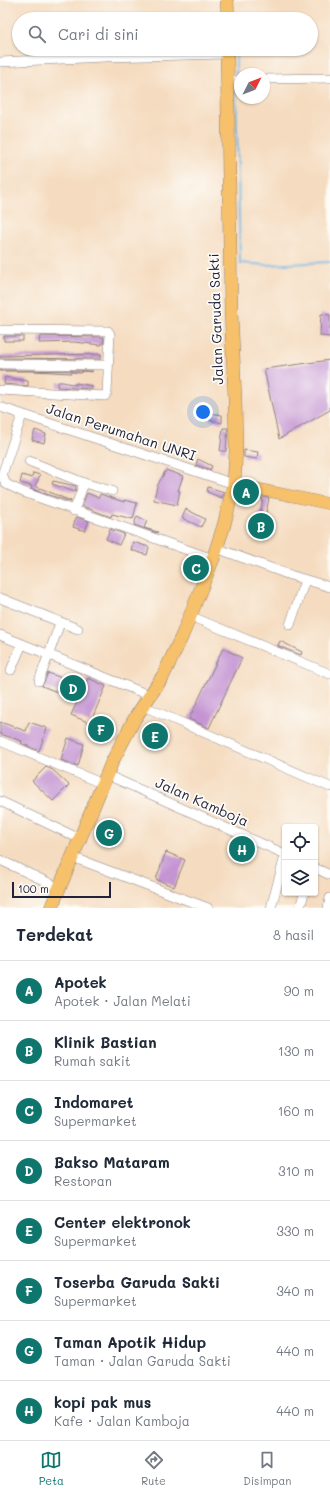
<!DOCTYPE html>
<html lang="id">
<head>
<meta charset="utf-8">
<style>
	:root { --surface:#fff; --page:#f2f2f3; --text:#1f2937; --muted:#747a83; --line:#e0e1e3; --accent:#0f766e }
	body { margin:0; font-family:Mali,sans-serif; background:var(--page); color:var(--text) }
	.controls { position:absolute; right:12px; bottom:12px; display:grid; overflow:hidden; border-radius:4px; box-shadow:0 1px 3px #0004 }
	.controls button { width:36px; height:36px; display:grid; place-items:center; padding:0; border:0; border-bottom:1px solid var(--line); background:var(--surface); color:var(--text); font:20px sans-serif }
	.compass { position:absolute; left:234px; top:68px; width:36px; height:36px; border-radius:50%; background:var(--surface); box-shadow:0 1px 3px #0004; rotate:48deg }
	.scale { position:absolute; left:12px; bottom:10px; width:99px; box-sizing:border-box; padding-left:4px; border:2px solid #22223b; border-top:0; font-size:11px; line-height:14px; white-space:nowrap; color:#22223b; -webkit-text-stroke:3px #fdfcf7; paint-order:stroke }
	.you { position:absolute; left:203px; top:412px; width:14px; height:14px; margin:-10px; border:3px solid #fff; border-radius:50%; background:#1a73e8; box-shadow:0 0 0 6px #1a73e833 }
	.badge { display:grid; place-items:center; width:26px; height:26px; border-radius:50%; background:var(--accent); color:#fff; font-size:13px; font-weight:700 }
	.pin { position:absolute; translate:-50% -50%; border:2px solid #fff; box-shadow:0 1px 4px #0006 }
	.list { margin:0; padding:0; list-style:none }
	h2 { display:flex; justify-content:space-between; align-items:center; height:52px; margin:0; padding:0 16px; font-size:17px }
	h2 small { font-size:13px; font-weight:400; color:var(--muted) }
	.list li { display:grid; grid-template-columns:26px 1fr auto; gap:12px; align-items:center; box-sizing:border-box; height:60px; padding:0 16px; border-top:1px solid var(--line) }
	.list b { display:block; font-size:15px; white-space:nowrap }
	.list p { margin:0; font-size:13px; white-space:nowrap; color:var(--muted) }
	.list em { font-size:13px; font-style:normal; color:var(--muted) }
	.icon { flex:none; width:22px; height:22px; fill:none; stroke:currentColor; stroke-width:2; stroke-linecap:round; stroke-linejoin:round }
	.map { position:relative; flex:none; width:330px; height:908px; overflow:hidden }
	.search { position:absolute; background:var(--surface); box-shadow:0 1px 3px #0004; left:12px; right:12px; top:12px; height:44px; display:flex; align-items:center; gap:10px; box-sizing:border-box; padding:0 14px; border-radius:22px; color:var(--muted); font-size:15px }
	.sheet { height:532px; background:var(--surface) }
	nav { display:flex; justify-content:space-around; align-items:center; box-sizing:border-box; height:56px; border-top:1px solid var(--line); background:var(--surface); font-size:11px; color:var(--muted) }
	nav a { display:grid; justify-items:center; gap:2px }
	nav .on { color:var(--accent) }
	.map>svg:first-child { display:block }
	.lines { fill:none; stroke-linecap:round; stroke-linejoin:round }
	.stream { stroke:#67b3e0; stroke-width:2 }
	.building { fill:#c494d3 }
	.minor-casing { stroke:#8c7f7e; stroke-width:10 }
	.major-casing { stroke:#8c7f7e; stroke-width:12 }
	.highway-casing { stroke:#8c7f7e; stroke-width:14 }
	.minor { stroke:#fff; stroke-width:9 }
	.major { stroke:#f6c16b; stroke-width:11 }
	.highway { stroke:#f6c16b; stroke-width:13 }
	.labels { text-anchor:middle; stroke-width:3.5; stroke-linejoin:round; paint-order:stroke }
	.street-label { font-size:14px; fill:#22223b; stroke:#fdfcf7 }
</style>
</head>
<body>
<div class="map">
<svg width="330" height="908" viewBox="0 0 330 908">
	<rect width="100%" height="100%" fill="#fdfcf7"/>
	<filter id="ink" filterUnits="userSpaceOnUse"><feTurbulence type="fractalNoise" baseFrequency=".025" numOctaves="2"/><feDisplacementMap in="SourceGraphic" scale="8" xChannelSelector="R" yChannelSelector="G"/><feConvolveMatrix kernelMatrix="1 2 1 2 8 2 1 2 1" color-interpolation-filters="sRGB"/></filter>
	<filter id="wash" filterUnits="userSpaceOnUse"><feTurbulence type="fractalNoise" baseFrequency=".012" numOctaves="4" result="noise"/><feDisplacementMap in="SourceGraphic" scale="16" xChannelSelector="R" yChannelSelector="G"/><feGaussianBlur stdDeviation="0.9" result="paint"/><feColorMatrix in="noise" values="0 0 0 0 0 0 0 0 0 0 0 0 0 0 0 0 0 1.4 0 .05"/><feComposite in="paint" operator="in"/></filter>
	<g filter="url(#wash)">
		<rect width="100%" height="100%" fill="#f5dcc0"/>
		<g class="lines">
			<path class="stream" d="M236,49V74
				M236,85L240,263L266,265L330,262"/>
		</g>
		<g id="blocks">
			<path class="building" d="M321,314L330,315V337L320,336Z
				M4,336H23V341H4Z
				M40,336L104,337L103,344H101V345L74,342L39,343Z
				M101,354V359L0,358V356Z
				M330,360V410L279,439L264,369Z
				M0,370L93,371L92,372L82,371L81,373L71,372V373L33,371H0Z
				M5,377L28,381V386L4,384Z
				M58,382H63L76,385V383L92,386V389L57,387Z
				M209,413L222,415V423L210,420Z
				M223,428H228L226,451H220Z
				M35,430L46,434L44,443L32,440Z
				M244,450L258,452L257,459L244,457Z
				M198,459L212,466L210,470L196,465Z
				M166,470L183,476L178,491H180L177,505L154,500L157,486Z
				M33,473L40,475L35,486L71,501V502L31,489L32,486L20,483L22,475L32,478Z
				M53,481L76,486L75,492L52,484Z
				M208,487L224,492L222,498L207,492Z
				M87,493L99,498L100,494L124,502V500L137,503L133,519L112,514L111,517L82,506Z
				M242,493L269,498L265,518H264L263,523L260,522L261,518H259L263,499L248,497L241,494Z
				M186,509L205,519L201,527L182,518Z
				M137,516L147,521L144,528L158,532L157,533L134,525Z
				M76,517L89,521L85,531L73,527Z
				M110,529L124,534L119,545L106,539Z
				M133,542L149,547L147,555L131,550Z
				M280,641L302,652L301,655L278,646Z
				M223,648L242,658L209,728L189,719Z
				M48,673L62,678L57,692L42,686Z
				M88,678L106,686L90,723L71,715Z
				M0,722L26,731L29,722L47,728L39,751L21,743L22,741L0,734Z
				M68,738L84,744L78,766L61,760Z
				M46,767L53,770L69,785L53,801L32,781Z
				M166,852L185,860L174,887L156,879Z"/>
		</g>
	</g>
	<g filter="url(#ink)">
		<use href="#blocks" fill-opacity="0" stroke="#8c7f7e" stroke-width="1"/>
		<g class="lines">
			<defs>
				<path id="minor" d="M0,62L105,57L227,54
					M264,79L330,78
					M227,80H240
					M0,330L108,331L110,334L107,393L105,396L0,390
					M0,364L108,365
					M0,407L234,484
					M22,415L2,475L6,484L23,492L213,559
					M29,461L84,483L112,491
					M74,511L84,483
					M216,548L290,575L330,587
					M0,598L78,629
					M190,616L330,674
					M290,625L305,580
					M0,635L151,696
					M11,670L22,644
					M39,681L60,623
					M143,706L330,787
					M0,741L103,784
					M107,775L285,854
					M0,801L80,839
					M72,857L208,908
					M0,860L60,888
					M315,868L330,875
					M271,908L285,856
					M300,908L304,893
					M328,908L330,898"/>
				<path id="major" d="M234,484L330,504"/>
				<path id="highway" d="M227,0L228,19
					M51,908L112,762L135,718L163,676L182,636L213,559L224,525L234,484L236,449L235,399L231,311L227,49"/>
			</defs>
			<use href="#minor" class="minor-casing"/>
			<use href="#major" class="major-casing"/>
			<use href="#highway" class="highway-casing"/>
			<use href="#minor" class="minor"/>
			<use href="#major" class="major"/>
			<use href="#highway" class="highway"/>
		</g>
	</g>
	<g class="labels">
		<g class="street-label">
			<text transform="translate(216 319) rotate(-92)" y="5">Jalan Garuda Sakti</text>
			<text transform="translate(121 432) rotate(18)" y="5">Jalan Perumahan UNRI</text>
			<text transform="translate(202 802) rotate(24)" y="5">Jalan Kamboja</text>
		</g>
	</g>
</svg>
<div class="controls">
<button><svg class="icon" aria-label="locate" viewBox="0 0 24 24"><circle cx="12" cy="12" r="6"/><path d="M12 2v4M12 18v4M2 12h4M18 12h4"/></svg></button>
<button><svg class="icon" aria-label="layers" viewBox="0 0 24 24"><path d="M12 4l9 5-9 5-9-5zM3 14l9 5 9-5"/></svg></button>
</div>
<svg class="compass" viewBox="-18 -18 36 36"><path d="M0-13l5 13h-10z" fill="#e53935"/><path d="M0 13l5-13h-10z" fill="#747a83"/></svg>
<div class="scale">100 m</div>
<div class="you"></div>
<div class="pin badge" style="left:246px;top:492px">A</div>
<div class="pin badge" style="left:261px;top:526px">B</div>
<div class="pin badge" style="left:196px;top:568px">C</div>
<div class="pin badge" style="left:73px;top:688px">D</div>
<div class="pin badge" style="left:155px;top:736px">E</div>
<div class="pin badge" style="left:101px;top:729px">F</div>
<div class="pin badge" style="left:109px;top:833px">G</div>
<div class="pin badge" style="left:242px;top:849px">H</div>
<div class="search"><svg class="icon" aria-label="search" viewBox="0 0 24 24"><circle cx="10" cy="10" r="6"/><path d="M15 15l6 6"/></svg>Cari di sini</div>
</div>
<section class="sheet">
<h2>Terdekat<small>8 hasil</small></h2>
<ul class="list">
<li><span class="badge">A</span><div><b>Apotek</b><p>Apotek · Jalan Melati</p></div><em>90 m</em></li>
<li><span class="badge">B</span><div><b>Klinik Bastian</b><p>Rumah sakit</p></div><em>130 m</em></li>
<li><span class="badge">C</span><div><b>Indomaret</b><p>Supermarket</p></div><em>160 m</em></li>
<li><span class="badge">D</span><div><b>Bakso Mataram</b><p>Restoran</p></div><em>310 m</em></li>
<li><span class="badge">E</span><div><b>Center elektronok</b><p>Supermarket</p></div><em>330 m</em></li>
<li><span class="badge">F</span><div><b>Toserba Garuda Sakti</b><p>Supermarket</p></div><em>340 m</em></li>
<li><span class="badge">G</span><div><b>Taman Apotik Hidup</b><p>Taman · Jalan Garuda Sakti</p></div><em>440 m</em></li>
<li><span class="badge">H</span><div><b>kopi pak mus</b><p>Kafe · Jalan Kamboja</p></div><em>440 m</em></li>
</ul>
</section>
<nav>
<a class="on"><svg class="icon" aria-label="map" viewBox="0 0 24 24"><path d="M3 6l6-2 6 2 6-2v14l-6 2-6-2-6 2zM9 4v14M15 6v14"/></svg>Peta</a>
<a><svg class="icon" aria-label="directions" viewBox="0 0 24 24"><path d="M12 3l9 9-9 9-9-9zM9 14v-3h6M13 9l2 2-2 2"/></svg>Rute</a>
<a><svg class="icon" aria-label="saved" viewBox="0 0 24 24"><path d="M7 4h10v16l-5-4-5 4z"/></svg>Disimpan</a>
</nav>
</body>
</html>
